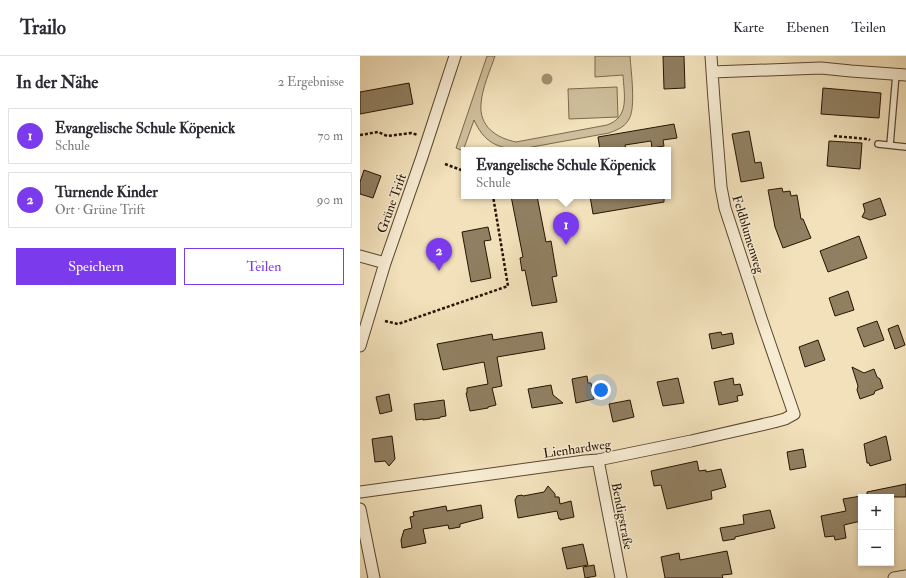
<!DOCTYPE html>
<html lang="de">
<head>
<meta charset="utf-8">
<style>
	:root { --surface:#fff; --page:#f7f7f7; --text:#2b2b33; --muted:#7c7c81; --line:#e1e1e2; --accent:#7c3aed }
	body { margin:0; font-family:"IM FELL Double Pica",serif; background:var(--page); color:var(--text) }
	.controls { position:absolute; right:12px; bottom:12px; display:grid; overflow:hidden; border-radius:0px; box-shadow:0 2px 6px #0003 }
	.controls button { width:36px; height:36px; display:grid; place-items:center; padding:0; border:0; border-bottom:1px solid var(--line); background:var(--surface); color:var(--text); font:20px sans-serif }
	.you { position:absolute; left:241px; top:334px; width:14px; height:14px; margin:-10px; border:3px solid #fff; border-radius:50%; background:#1a73e8; box-shadow:0 0 0 6px #1a73e833 }
	.badge { display:grid; place-items:center; width:26px; height:26px; border-radius:50%; background:var(--accent); color:#fff; font-size:13px; font-weight:700 }
	.pin { position:absolute; translate:-50% -33px; filter:drop-shadow(0 1px 2px #0008) }
	.pin::after { content:''; position:absolute; top:21px; width:14px; height:12px; background:inherit; clip-path:polygon(0 0,100% 0,50% 100%) }
	.popup { position:absolute; left:101px; top:91px; width:210px; height:52px; box-sizing:border-box; display:grid; place-content:center; border-radius:0px; background:var(--surface); filter:drop-shadow(0 1px 3px #0005); font-size:13px; white-space:nowrap; color:var(--muted) }
	.popup b { font-size:15px; color:var(--text) }
	.popup::after { content:''; position:absolute; left:50%; top:100%; margin-left:-8px; border:8px solid transparent; border-top-color:var(--surface) }
	.list { margin:0; padding:0; list-style:none }
	h2 { display:flex; justify-content:space-between; align-items:center; height:52px; margin:0; padding:0 16px; font-size:17px }
	h2 small { font-size:13px; font-weight:400; color:var(--muted) }
	.list li { display:grid; grid-template-columns:26px 1fr auto; gap:12px; align-items:center; box-sizing:border-box; height:56px; margin:0 8px 8px; padding:0 8px; border:1px solid var(--line); border-radius:0px }
	.list b { display:block; font-size:15px; white-space:nowrap }
	.list p { margin:0; font-size:13px; white-space:nowrap; color:var(--muted) }
	.list em { font-size:13px; font-style:normal; color:var(--muted) }
	.actions { display:flex; gap:8px; padding:12px 16px }
	.actions a { flex:1; padding:9px 0; border:1px solid var(--accent); border-radius:0px; text-align:center; font-size:14px; color:var(--accent) }
	.actions .main { background:var(--accent); color:#fff }
	.map { position:relative; flex:none; width:546px; height:522px; overflow:hidden }
	header { display:flex; align-items:center; gap:24px; box-sizing:border-box; height:56px; padding:0 20px; background:var(--surface); border-bottom:1px solid var(--line) }
	header strong { font-size:19px }
	nav { display:flex; gap:22px; margin-inline-start:auto; font-size:14px }
	main { display:flex }
	aside { flex:1; background:var(--surface) }
	.map>svg:first-child { display:block }
	.green { fill:#cfbe9b; stroke:#7a694e }
	.building { fill:#907f61; stroke:#261400 }
	.lines { fill:none; stroke-linecap:round; stroke-linejoin:round }
	.lane-casing { stroke:#59472f; stroke-width:8 }
	.street-casing { stroke:#59472f; stroke-width:13 }
	.path { stroke:#261400; stroke-width:2.5; stroke-dasharray:3 2; stroke-linecap:butt }
	.lane { stroke:#f7ecd3; stroke-width:5.5 }
	.street { stroke:#f7ecd3; stroke-width:11 }
	.tree { fill:#a29172 }
	.labels { text-anchor:middle; stroke-width:3; stroke-linejoin:round; paint-order:stroke }
	.street-label { font-size:13px; fill:#261400; stroke:#f7ecd3 }
</style>
</head>
<body>
<header>
<strong>Trailo</strong>
<nav><a>Karte</a><a>Ebenen</a><a>Teilen</a></nav>
</header>
<main>
<aside>
<h2>In der Nähe<small>2 Ergebnisse</small></h2>
<ul class="list">
<li><span class="badge">1</span><div><b>Evangelische Schule Köpenick</b><p>Schule</p></div><em>70 m</em></li>
<li><span class="badge">2</span><div><b>Turnende Kinder</b><p>Ort · Grüne Trift</p></div><em>90 m</em></li>
</ul>
<div class="actions"><a class="main">Speichern</a><a>Teilen</a></div>
</aside>
<div class="map">
<svg width="546" height="522" viewBox="0 0 546 522">
	<rect width="100%" height="100%" fill="#f2e1bb"/>
	<filter id="stains"><feTurbulence type="fractalNoise" baseFrequency=".005" numOctaves="4"/><feColorMatrix values="0 0 0 0 .2 0 0 0 0 .09 0 0 0 0 .02 0 0 0 .5 -.17"/></filter>
	<radialGradient id="worn" r=".72"><stop offset=".6" stop-color="#630" stop-opacity="0"/><stop offset="1" stop-color="#630" stop-opacity=".3"/></radialGradient>
	<path class="green" d="M127,0H135C130,15 122,32 121,48C119,70 136,82 156,86L247,69C270,61 264,39 263,19L235,21V0H270C271,15 276,52 269,63C265,71 257,74 249,77L161,93C137,93 124,86 114,64L103,95L96,92Z
		M257,31L258,61L209,63L208,33Z"/>
	<path class="building" d="M303,0H324L325,32L304,33Z
		M49,27L53,48L0,58V36Z
		M463,32L521,37L519,62L461,58Z
		M314,68L317,82L303,84L304,90L292,92L291,85L265,89L266,94H240L238,81Z
		M389,75L395,107L401,106L404,122L381,126L372,78Z
		M469,85L502,87L500,113L467,110Z
		M4,114L21,120L13,142L0,138V126Z
		M422,132L423,136L430,135L431,140L437,139L441,163H443L451,182L423,192L415,171L408,134Z
		M151,140H177L186,186L191,185L197,220L192,221L197,246L172,250L165,214L162,215L160,202L163,201Z
		M230,140H304V146L233,158Z
		M520,142L526,159L510,164L502,161L505,155L503,148Z
		M128,171L131,184L124,185L131,222L111,226L102,176Z
		M499,180L507,202L468,216L460,195Z
		M488,235L494,254L475,260L469,242Z
		M517,265L524,284L504,291L497,272Z
		M538,269L545,289L535,293L528,273Z
		M182,276L185,293L137,301L142,330L132,332L136,349L128,351V352L110,355L106,337H107V332L128,328L124,306L83,314L77,288L132,278L133,284Z
		M361,276L362,279L372,277L374,288L352,293L349,278Z
		M458,284L465,304L445,311L439,291Z
		M492,311L504,317L514,313L517,321L520,323L523,332L515,335L514,338L500,343L497,334L498,330Z
		M227,320L228,327H231L234,343L216,347L212,323Z
		M318,322L324,347L303,350L297,326Z
		M373,322L374,329L380,328L383,339L377,340L378,345L359,349L354,326Z
		M191,329L193,339L203,347L172,352L168,333Z
		M29,338L32,355L20,358L16,341Z
		M84,344L86,360L80,361V362L63,364V363L56,364L54,348Z
		M270,344L274,361L253,366L249,348Z
		M32,380L35,403L29,410L25,405L15,406L12,383Z
		M526,380L531,404L510,410L509,407H507L504,388Z
		M443,393L446,411L430,414L427,396Z
		M337,405L339,415L346,414V416L361,413L366,431L351,435L352,443L307,453L301,429L294,430L291,415Z
		M546,428V441H507V436Z
		M188,430L195,438V441H199L200,448L211,445L214,461L200,464V462L199,463L197,455L158,462L155,444L157,440L162,439L163,440L184,436Z
		M501,440V465L484,469L486,482L475,484L474,480L465,481L461,460L486,455L483,443Z
		M121,449L123,462L100,468V471L89,473L88,469L63,473L66,487L42,492L41,484L44,474L52,472L50,461L54,460L53,456L86,450L87,455Z
		M410,454L415,472L375,481V483L363,485L360,472L384,468L383,459Z
		M223,488L228,509L207,513L202,492Z
		M367,495L372,518L362,519L363,522H305L301,501L319,497L320,504Z
		M234,509L236,520L225,522L223,511Z"/>
	<g class="lines">
		<defs>
			<path id="lane" d="M518,88L546,91
				M530,89L536,18"/>
			<path id="street" d="M352,16L461,12L491,15L546,19
				M0,200L25,207
				M0,290L25,207L62,101L95,0
				M238,404L261,522
				M0,436L225,405L238,404L331,385L414,366L425,363L434,358L401,262L365,152L361,131L354,44L351,0
				M0,453L14,522
				M534,522L546,520"/>
		</defs>
		<use href="#lane" class="lane-casing"/>
		<use href="#street" class="street-casing"/>
		<path class="path" d="M0,79L18,76L27,80L51,77L58,79
			M474,80L508,83L510,84
			M85,108L104,115
			M25,265L38,268L148,230L133,140"/>
		<use href="#lane" class="lane"/>
		<use href="#street" class="street"/>
	</g>
	<circle class="tree" cx="187" cy="23" r="5.5"/>
	<g class="labels">
		<g class="street-label">
			<text transform="translate(31 147) rotate(-70)" y="5">Grüne Trift</text>
			<text transform="translate(389 178) rotate(73)" y="5">Feldblumenweg</text>
			<text transform="translate(217 392) rotate(-8)" y="5">Lienhardweg</text>
			<text transform="translate(263 460) rotate(79)" y="5">Bendigstraße</text>
		</g>
	</g>
	<rect width="100%" height="100%" filter="url(#stains)"/>
	<rect width="100%" height="100%" fill="url(#worn)"/>
</svg>
<div class="controls">
<button>+</button>
<button>−</button>
</div>
<div class="you"></div>
<div class="pin badge" style="left:206px;top:189px">1</div>
<div class="popup"><b>Evangelische Schule Köpenick</b>Schule</div>
<div class="pin badge" style="left:79px;top:215px">2</div>
</div>
</main>
</body>
</html>
